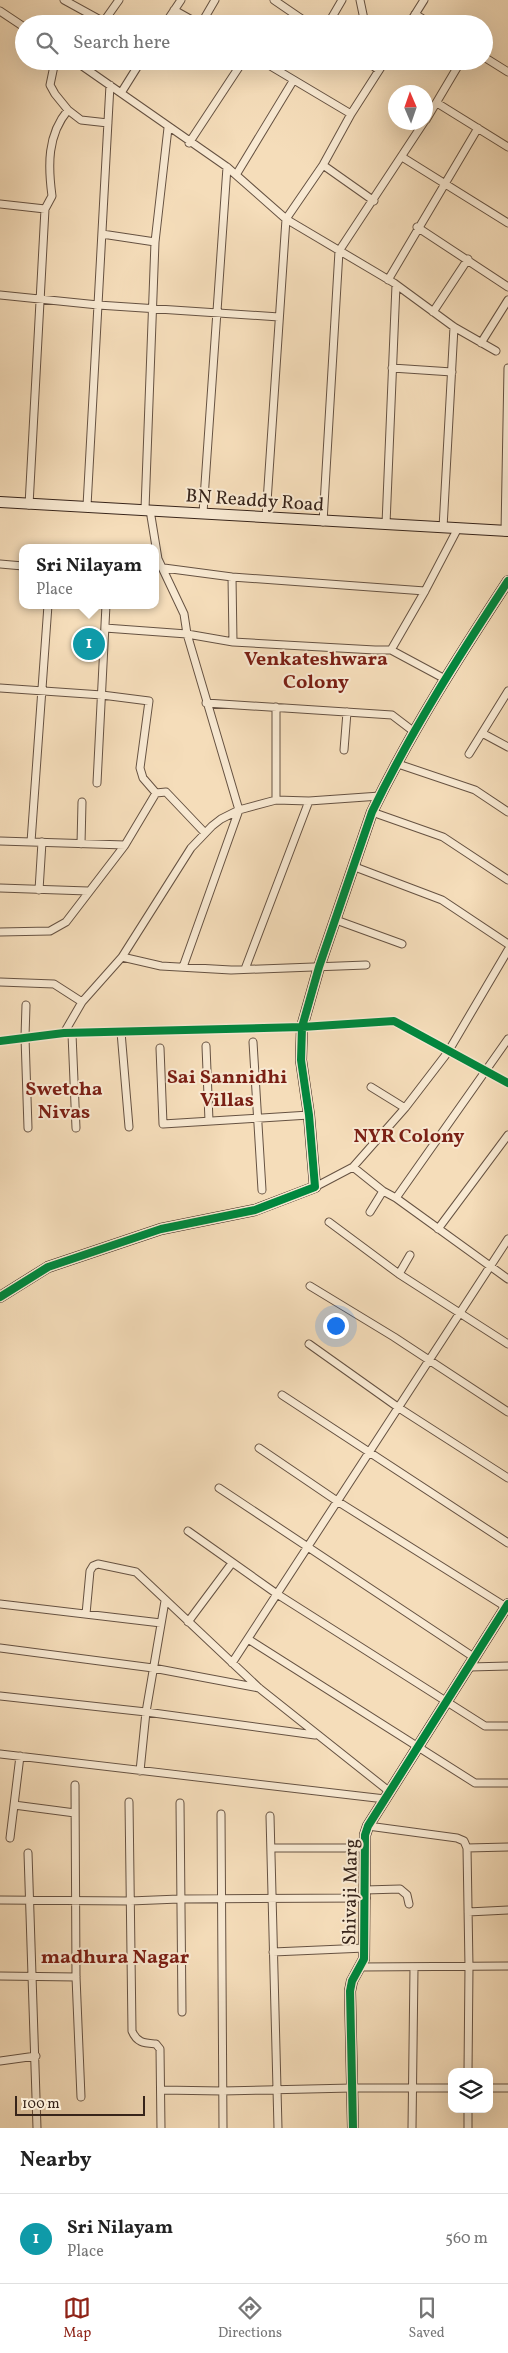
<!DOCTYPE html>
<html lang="en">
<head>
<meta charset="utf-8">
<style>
	:root { --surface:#fff; --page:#f2f2f2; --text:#222; --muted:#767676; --line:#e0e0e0; --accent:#8f2418 }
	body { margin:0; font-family:Vollkorn,serif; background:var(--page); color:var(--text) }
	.controls { position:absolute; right:15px; bottom:15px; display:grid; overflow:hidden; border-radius:10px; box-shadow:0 5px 20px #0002 }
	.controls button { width:45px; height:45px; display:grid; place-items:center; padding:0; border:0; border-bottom:1px solid var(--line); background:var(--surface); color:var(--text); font:25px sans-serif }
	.compass { position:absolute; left:388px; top:85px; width:45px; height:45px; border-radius:50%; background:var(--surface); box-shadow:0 5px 20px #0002; rotate:358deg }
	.scale { position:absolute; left:15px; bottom:12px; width:130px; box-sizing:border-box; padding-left:5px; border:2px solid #37241a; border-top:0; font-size:14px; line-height:18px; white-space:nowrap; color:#37241a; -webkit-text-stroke:4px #f8e9d2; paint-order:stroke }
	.you { position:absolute; left:335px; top:1325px; width:18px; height:18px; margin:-12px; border:4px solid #fff; border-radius:50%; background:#1a73e8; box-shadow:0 0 0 8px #1a73e833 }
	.badge { display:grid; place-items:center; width:32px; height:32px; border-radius:50%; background:var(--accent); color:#fff; font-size:16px; font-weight:700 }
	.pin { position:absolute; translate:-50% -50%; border:2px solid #fff; box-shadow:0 1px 5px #0006 }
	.popup { position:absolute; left:19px; top:544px; width:140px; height:65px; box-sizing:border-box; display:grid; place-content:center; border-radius:10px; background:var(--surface); filter:drop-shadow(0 1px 4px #0005); font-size:16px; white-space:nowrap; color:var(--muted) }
	.popup b { font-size:19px; color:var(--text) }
	.popup::after { content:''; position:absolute; left:50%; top:100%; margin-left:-10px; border:10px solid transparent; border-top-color:var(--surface) }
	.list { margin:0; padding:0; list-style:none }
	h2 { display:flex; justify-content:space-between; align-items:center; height:65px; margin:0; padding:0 20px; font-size:21px }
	h2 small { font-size:16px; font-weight:400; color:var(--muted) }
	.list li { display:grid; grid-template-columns:32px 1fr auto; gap:15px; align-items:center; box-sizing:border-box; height:90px; padding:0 20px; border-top:1px solid var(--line) }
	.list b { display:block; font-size:19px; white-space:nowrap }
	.list p { margin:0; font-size:16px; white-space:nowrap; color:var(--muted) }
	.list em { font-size:16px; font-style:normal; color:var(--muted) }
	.icon { flex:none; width:28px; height:28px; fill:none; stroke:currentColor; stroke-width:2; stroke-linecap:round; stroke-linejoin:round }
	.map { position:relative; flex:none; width:508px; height:2128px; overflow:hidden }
	.search { position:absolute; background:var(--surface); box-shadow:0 5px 20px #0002; left:15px; right:15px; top:15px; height:55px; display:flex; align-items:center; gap:12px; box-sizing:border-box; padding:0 18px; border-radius:28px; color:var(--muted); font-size:19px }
	.sheet { height:155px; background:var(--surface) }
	nav { display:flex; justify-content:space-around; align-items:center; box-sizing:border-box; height:70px; border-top:1px solid var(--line); background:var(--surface); font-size:14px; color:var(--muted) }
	nav a { display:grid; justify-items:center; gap:2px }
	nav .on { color:var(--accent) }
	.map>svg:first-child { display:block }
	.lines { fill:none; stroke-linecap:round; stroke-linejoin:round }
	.street-casing { stroke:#665242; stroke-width:9 }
	.secondary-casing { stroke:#37241a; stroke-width:12 }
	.street { stroke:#f8e9d2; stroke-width:7 }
	.secondary { stroke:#f8e9d2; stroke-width:10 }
	.cycleway-casing { stroke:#f8e9d2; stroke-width:11 }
	.cycleway { stroke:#00873e; stroke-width:8 }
	.labels { text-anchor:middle; stroke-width:4; stroke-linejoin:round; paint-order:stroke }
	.street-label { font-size:19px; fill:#37241a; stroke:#f8e9d2 }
	.neighbourhood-label { font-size:20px; font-weight:bold; fill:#7a1f14; stroke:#f8e9d2 }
</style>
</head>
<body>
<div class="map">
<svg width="508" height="2128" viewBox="0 0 508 2128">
	<rect width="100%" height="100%" fill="#f5ddba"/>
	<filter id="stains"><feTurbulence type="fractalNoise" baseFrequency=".004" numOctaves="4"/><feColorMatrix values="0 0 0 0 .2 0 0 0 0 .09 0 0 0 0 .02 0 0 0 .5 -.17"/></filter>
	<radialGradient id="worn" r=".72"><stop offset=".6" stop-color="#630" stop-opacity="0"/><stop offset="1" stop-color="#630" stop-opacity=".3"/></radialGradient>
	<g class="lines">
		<defs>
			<path id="street" d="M64,0L104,22
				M274,0L309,24
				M360,0L365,24
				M174,10L199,24
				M0,11L24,27
				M415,14L431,24
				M102,24L119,0
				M165,24L181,0
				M201,24L215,0
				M328,24L342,0
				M409,24L424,0
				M484,57L508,72
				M55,61L50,85L55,94L68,110L81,120L108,123
				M75,61L227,167L286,219L394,283L454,327L496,351
				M262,61L351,114
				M366,61L379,70
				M121,93L141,61
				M437,103L508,147
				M426,120L461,61
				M189,143L243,61
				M402,157L508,223
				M323,165L374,201
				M236,175L293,81
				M0,204L45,209
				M417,227L508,287
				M102,234L155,242
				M388,280L478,128
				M0,295L98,305L279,317
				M433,312L468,259
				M481,343L508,300
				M392,368L452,372
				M29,505L45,209L52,196C48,166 47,135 68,110
				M87,506L110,85
				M145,509L155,242L168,128
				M150,510L158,559L184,614L187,634L233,642L375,650H391L425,591L458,528
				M203,513L227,167
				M266,517L286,219L323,165L351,114L385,61
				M323,522L339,251L424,122
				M386,524L396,285
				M443,528L454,327
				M505,532L508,368
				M0,564L23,566
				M164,568L232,577L425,591
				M232,577L233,642
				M105,628L187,634L239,810L183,967
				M391,650L445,679
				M0,688L102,695L149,701L140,768L143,778L156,793
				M206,703L392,715L413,731
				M482,733L508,747
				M344,750L347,712
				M469,754L508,691
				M398,764L475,790L508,812
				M97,783L106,605
				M276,800V707
				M372,812L443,837L508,880
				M0,841L125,845
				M31,842L48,605
				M81,844L82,802
				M355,867L442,900L508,944
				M0,888L88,891
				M39,890L42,842
				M336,920L402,944
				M0,932L50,931L66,922L125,845L156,793L166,792L205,833
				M122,957L191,848L212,826L221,819L239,810L276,800L309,801L380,796
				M245,969L309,801
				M0,982L54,984L82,1002
				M26,1005L25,1037L28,1128
				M121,1032L129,1127
				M64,1033L82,1002L122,957L161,966L231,970L366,965
				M72,1034L76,1128
				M0,1041L64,1033L302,1027L394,1021L508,1083
				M253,1042L262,1190
				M206,1046L209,1121
				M160,1048L163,1124L309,1115
				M371,1087L405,1108
				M353,1167L405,1108L448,1052L508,950
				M315,1187L353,1167L383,1191L396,1198L508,1279
				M396,1198L508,1039
				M370,1212L383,1191
				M329,1222L399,1274L508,1344
				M438,1229L508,1135
				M399,1274L410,1255
				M310,1286L394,1337L508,1412
				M309,1344L399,1408L508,1478
				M282,1395L508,1543
				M259,1448L337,1501L506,1607
				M219,1488L475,1658
				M188,1531L277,1594L485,1726H508
				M0,1604L161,1623
				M86,1614L90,1571L93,1566L98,1564L136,1572L259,1688L390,1792
				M188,1622L232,1563
				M248,1639L475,1783H508
				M0,1648L153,1668L259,1688
				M232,1663L508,1239
				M470,1667L508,1666
				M0,1696L146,1712L315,1735
				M0,1754L385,1799
				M140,1771L146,1712L165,1601
				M75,1785L76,1977L81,2097
				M129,1802L132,2031C137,2043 144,2043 156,2044L160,2049L161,2128
				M180,1803L182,2012
				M14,1805L75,1813
				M221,1814L223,2128
				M270,1816L278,2128
				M368,1826L457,1838L464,1841L467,1848L508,1847
				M10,1838L20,1756
				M271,1848H364
				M467,1848L469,1967L468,2072
				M28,1853L37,2128
				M365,1890L400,1889L407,1895L409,1904
				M0,1900L130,1901L179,1899L366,1898
				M468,1912L508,1910
				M273,1952L365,1948
				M361,1967L508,1966
				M0,1976L76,1977
				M0,2061L36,2056
				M489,2088H508
				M162,2090L222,2091L352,2088H452
				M468,2109V2128
				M412,2128L414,1968"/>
			<path id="secondary" d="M0,502L508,531
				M0,1297L48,1267L161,1229L255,1210L315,1187L309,1115L301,1060L302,1027L319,967L372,812C411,731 459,656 508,581
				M353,2128L350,1991L352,1981L364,1959L365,1835L368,1826L508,1604"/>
		</defs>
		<use href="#street" class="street-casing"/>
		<use href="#secondary" class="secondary-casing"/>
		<use href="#street" class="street"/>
		<use href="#secondary" class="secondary"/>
		<defs>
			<path id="cycleway" d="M0,1041L64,1033L302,1027L394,1021L508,1083
				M0,1297L48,1267L161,1229L255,1210L315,1187L309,1115L301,1060L302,1027L319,967L372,812C411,731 459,656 508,581
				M353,2128L350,1991L352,1981L364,1959L365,1835L368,1826L508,1604"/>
		</defs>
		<use href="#cycleway" class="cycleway-casing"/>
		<use href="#cycleway" class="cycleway"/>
	</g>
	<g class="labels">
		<g class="street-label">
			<text transform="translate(255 499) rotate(4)" y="7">BN Readdy Road</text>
			<text transform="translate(349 1892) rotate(-89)" y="7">Shivaji Marg</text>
		</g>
		<g class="neighbourhood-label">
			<text x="316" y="665">Venkateshwara<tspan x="316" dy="23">Colony</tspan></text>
			<text x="227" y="1083">Sai Sannidhi<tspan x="227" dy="23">Villas</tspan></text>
			<text x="64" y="1095">Swetcha<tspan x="64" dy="23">Nivas</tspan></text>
			<text x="409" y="1142">NYR Colony</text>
			<text x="115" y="1963">madhura Nagar</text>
		</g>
	</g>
	<rect width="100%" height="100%" filter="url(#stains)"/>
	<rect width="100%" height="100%" fill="url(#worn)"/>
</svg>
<div class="controls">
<button><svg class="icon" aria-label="layers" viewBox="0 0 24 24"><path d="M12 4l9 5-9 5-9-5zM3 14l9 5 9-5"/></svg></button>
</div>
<svg class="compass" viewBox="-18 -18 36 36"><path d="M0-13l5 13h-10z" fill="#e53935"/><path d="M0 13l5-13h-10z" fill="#767676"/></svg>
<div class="scale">100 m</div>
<div class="you"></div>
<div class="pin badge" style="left:89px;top:644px;background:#0f9aa8">1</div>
<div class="popup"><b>Sri Nilayam</b>Place</div>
<div class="search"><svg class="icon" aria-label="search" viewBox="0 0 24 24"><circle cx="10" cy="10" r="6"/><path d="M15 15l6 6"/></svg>Search here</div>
</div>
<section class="sheet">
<h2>Nearby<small></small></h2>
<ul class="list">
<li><span class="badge" style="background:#0f9aa8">1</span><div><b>Sri Nilayam</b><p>Place</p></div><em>560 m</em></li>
</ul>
</section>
<nav>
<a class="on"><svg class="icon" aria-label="map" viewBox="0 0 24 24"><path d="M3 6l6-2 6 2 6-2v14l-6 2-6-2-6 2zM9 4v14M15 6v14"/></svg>Map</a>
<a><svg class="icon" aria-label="directions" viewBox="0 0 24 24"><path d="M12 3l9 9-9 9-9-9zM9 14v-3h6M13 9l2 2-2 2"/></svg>Directions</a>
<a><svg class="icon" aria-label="saved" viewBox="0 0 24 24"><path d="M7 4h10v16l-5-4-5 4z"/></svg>Saved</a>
</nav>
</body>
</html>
